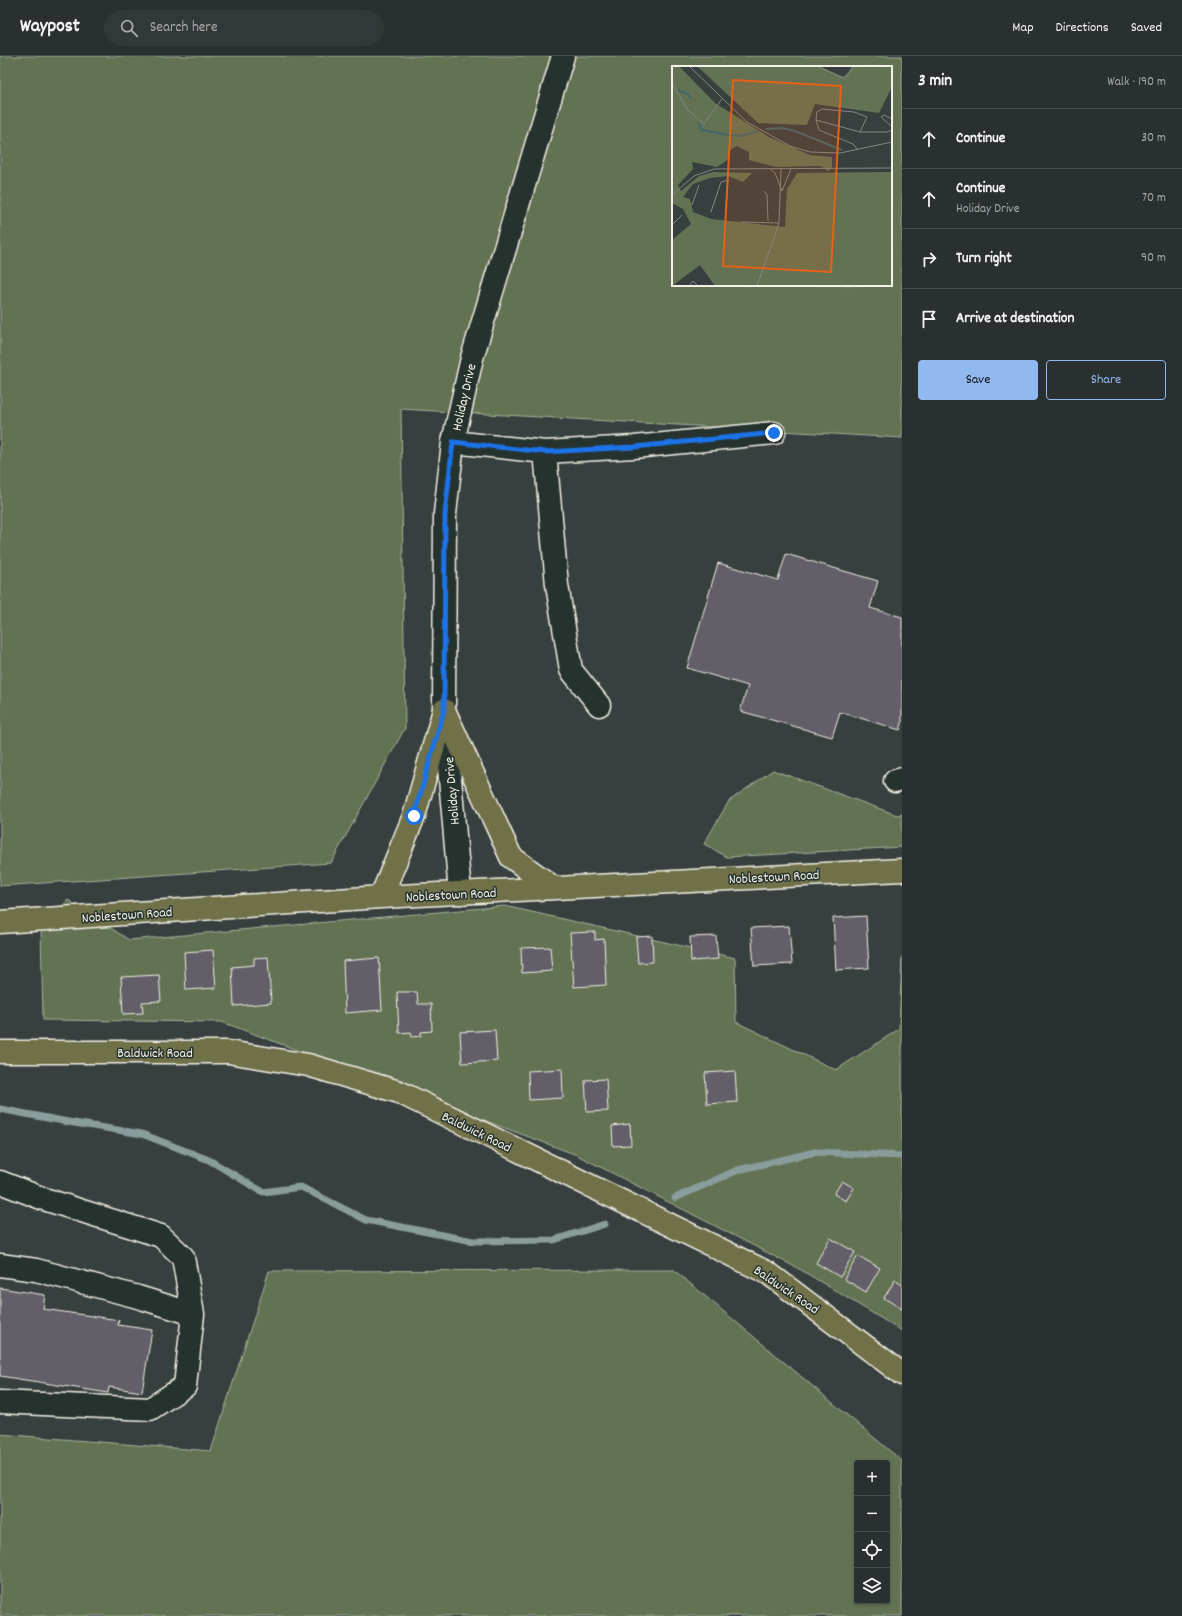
<!DOCTYPE html>
<html lang="en">
<head>
<meta charset="utf-8">
<style>
	:root { --surface:#2a302f; --page:#323837; --text:#f1f3f6; --muted:#a5a9aa; --line:#464b4b; --accent:#90b9f0 }
	body { margin:0; font-family:Dekko,sans-serif; background:var(--page); color:var(--text) }
	.controls { position:absolute; right:12px; bottom:12px; display:grid; overflow:hidden; border-radius:4px; box-shadow:0 1px 3px #0004 }
	.controls button { width:36px; height:36px; display:grid; place-items:center; padding:0; border:0; border-bottom:1px solid var(--line); background:var(--surface); color:var(--text); font:20px sans-serif }
	.stop { position:absolute; width:12px; height:12px; margin:-9px; border:3px solid #1a73e8; border-radius:50%; background:#fff }
	.stop.end { background:#1a73e8; border-color:#fff; box-shadow:0 1px 4px #0008 }
	.list { margin:0; padding:0; list-style:none }
	h2 { display:flex; justify-content:space-between; align-items:center; height:52px; margin:0; padding:0 16px; font-size:17px }
	h2 small { font-size:13px; font-weight:400; color:var(--muted) }
	.list li { display:grid; grid-template-columns:26px 1fr auto; gap:12px; align-items:center; box-sizing:border-box; height:60px; padding:0 16px; border-top:1px solid var(--line) }
	.list b { display:block; font-size:15px; white-space:nowrap }
	.list p { margin:0; font-size:13px; white-space:nowrap; color:var(--muted) }
	.list em { font-size:13px; font-style:normal; color:var(--muted) }
	.actions { display:flex; gap:8px; padding:12px 16px }
	.actions a { flex:1; padding:9px 0; border:1px solid var(--accent); border-radius:4px; text-align:center; font-size:14px; color:var(--accent) }
	.actions .main { background:var(--accent); color:#111 }
	.icon { flex:none; width:22px; height:22px; fill:none; stroke:currentColor; stroke-width:2; stroke-linecap:round; stroke-linejoin:round }
	.map { position:relative; flex:none; width:902px; height:1560px; overflow:hidden }
	header { display:flex; align-items:center; gap:24px; box-sizing:border-box; height:56px; padding:0 20px; background:var(--surface); border-bottom:1px solid var(--line) }
	header strong { font-size:19px }
	nav { display:flex; gap:22px; margin-inline-start:auto; font-size:14px }
	.search { width:280px; height:36px; background:var(--page); display:flex; align-items:center; gap:10px; box-sizing:border-box; padding:0 14px; border-radius:22px; color:var(--muted); font-size:15px }
	main { display:flex }
	aside { flex:1; background:var(--surface) }
	.map>svg:first-child { display:block }
	.green { fill:#627253; stroke:#abb29e; fill-rule:evenodd }
	.lines { fill:none; stroke-linecap:round; stroke-linejoin:round }
	.stream { stroke:#8a9d9d; stroke-width:7 }
	.building { fill:#625e69; stroke:#f4f1e8 }
	.minor-casing { stroke:#f4f1e8; stroke-width:25 }
	.major-casing { stroke:#f4f1e8; stroke-width:25 }
	.minor { stroke:#26332d; stroke-width:22 }
	.major { stroke:#70704a; stroke-width:22 }
	.route { stroke:#1a73e8; stroke-width:5 }
	.labels { text-anchor:middle; stroke-width:3; stroke-linejoin:round; paint-order:stroke }
	.street-label { font-size:14px; fill:#f4f1e8; stroke:#26332d }
	.inset-river { fill:none; stroke:#44656b; stroke-width:2 }
	.inset-road { fill:none; stroke:#838783; stroke-width:1 }
	.view { fill:#e96117; fill-opacity:0.15; stroke:#e96117; stroke-width:2 }
	.inset-edge { fill:none; stroke:#f4f1e8; stroke-width:2 }
</style>
</head>
<body>
<header>
<strong>Waypost</strong>
<div class="search"><svg class="icon" aria-label="search" viewBox="0 0 24 24"><circle cx="10" cy="10" r="6"/><path d="M15 15l6 6"/></svg>Search here</div>
<nav><a>Map</a><a>Directions</a><a>Saved</a></nav>
</header>
<main>
<div class="map">
<svg width="902" height="1560" viewBox="0 0 902 1560">
	<rect width="100%" height="100%" fill="#38403f"/>
	<filter id="ink" filterUnits="userSpaceOnUse"><feTurbulence type="fractalNoise" baseFrequency=".025" numOctaves="2"/><feDisplacementMap in="SourceGraphic" scale="8" xChannelSelector="R" yChannelSelector="G"/><feConvolveMatrix kernelMatrix="1 2 1 2 8 2 1 2 1" color-interpolation-filters="sRGB"/></filter>
	<g filter="url(#ink)">
		<path class="green" d="M0,0H902V382L401,353L405,672L331,807L0,830ZM673,11H891V229H673Z
			M773,714L897,759L902,758V791L727,801L704,788L729,745Z
			M68,844L129,884L505,850L735,902L736,966L836,1014L899,973L902,901V1275L801,1214L577,1099L222,966L43,964L41,872Z
			M674,1214L902,1405V1560H0V1378L211,1395L269,1215ZM857,1407H887V1545H857Z"/>
		<g class="lines">
			<path class="stream" d="M0,1053L68,1066L142,1078L209,1104L263,1136L301,1131L366,1164L473,1185L554,1184L605,1168
				M675,1142L738,1114L815,1096L902,1100"/>
		</g>
		<path class="building" d="M786,498L878,525L870,552L902,561V668L900,674L840,656L832,681L740,655L748,630L687,612L718,507L778,524Z
			M866,860L869,912L836,914L833,862Z
			M789,870L792,908L754,910L751,872Z
			M595,876V884L604,883L606,929L574,931L570,877Z
			M652,880L653,906L638,907L636,881Z
			M716,880L718,903L691,905L690,881Z
			M550,891L552,915L522,917L521,892Z
			M213,894L216,932L186,934L184,896Z
			M268,901L271,947L234,950L232,911L254,909V902Z
			M379,902L382,954L345,957L343,905Z
			M159,919L161,945L142,946L143,957L123,958L121,921Z
			M397,936H417L418,948H431L432,975L421,976V980L412,981L411,976L399,977Z
			M495,974L497,1005L462,1007L460,976Z
			M562,1013L563,1042L529,1044L528,1015Z
			M735,1015L737,1046L707,1048L705,1017Z
			M606,1023L608,1055L587,1056L585,1024Z
			M630,1068L631,1089L613,1090L612,1070Z
			M842,1125L854,1132L846,1145L834,1138Z
			M830,1182L855,1196L840,1221L816,1207Z
			M858,1200L880,1212L866,1236L844,1223Z
			M895,1224L902,1229V1253L884,1242Z
			M0,1232L45,1239L43,1253L119,1264L118,1269L152,1274L142,1336L109,1331L108,1337L0,1320Z"/>
		<g class="lines">
			<defs>
				<path id="minor" d="M453,386L545,396L634,391L774,377
					M545,396L557,529L571,614L599,649
					M895,725L902,723
					M460,837L444,654L445,458L453,386L472,302L563,0
					M0,1126L44,1143L161,1180L183,1201L193,1258
					M0,1209L36,1214L138,1241L193,1258L185,1330L150,1353L0,1346"/>
				<path id="major" d="M444,654L511,801L554,832
					M381,841L414,760L444,654
					M0,866L381,841L902,814
					M0,996H228L308,1009L399,1036L768,1217L902,1318"/>
			</defs>
			<use href="#minor" class="minor-casing"/>
			<use href="#major" class="major-casing"/>
			<use href="#minor" class="minor"/>
			<use href="#major" class="major"/>
		</g>
	</g>
	<g class="lines" filter="url(#ink)">
		<path class="route" d="M414,760L444,654L445,458L453,386L545,396L634,391L774,377"/>
	</g>
	<g class="labels">
		<g class="street-label">
			<text transform="translate(463 341) rotate(-77)" y="5">Holiday Drive</text>
			<text transform="translate(451 735) rotate(-95)" y="5">Holiday Drive</text>
			<text transform="translate(774 820) rotate(-3)" y="5">Noblestown Road</text>
			<text transform="translate(451 838) rotate(-3)" y="5">Noblestown Road</text>
			<text transform="translate(127 858) rotate(-4)" y="5">Noblestown Road</text>
			<text x="155" y="1001">Baldwick Road</text>
			<text transform="translate(477 1075) rotate(26)" y="5">Baldwick Road</text>
			<text transform="translate(787 1233) rotate(34)" y="5">Baldwick Road</text>
		</g>
	</g>
	<g transform="translate(672 10)">
		<rect width="220" height="220" fill="#38403f"/>
		<path d="M0,0H7L43,37L97,71L138,89L160,91V102L156,105L149,100L104,101L77,94V86L65,80L58,84L57,93L45,101L20,96L21,103L6,119L9,125L27,110L41,106L80,107L71,116L56,110L38,112L21,118L11,131L18,133L21,146L39,153L113,161L115,123L125,107L219,106L220,220H43L28,199L0,220V174L19,158L11,143L0,137ZM25,0H147L172,11L181,0H220V21L207,47L143,38L135,59L86,57Z" fill="#627253"/>
		<path class="inset-river" d="M6,24L16,28L19,33M26,56L30,64L57,69L69,70L86,65M94,63L110,62L123,65L170,84"/>
		<path class="inset-road" d="M17,0L75,56L118,80L138,86L168,87L220,76M145,0L170,12L177,9L181,0M0,18L16,44L32,58L50,33M150,43L182,46L195,51L188,66L144,54L145,46ZM220,53L212,49L209,51L220,61M144,54L147,64L181,78L186,84M188,66H215L220,64M98,103L103,107L110,125M92,125L95,129L96,155M110,125L119,103M0,129L22,110L42,103L220,102M20,139L27,119M39,146L49,116L57,114M69,156L107,157M0,159L10,149M17,220L21,215L26,220M85,220L107,157L109,103"/>
		<path class="view" d="M61,14L169,20L159,206L51,200Z"/>
		<rect width="220" height="220" class="inset-edge"/>
	</g>
</svg>
<div class="controls">
<button>+</button>
<button>−</button>
<button><svg class="icon" aria-label="locate" viewBox="0 0 24 24"><circle cx="12" cy="12" r="6"/><path d="M12 2v4M12 18v4M2 12h4M18 12h4"/></svg></button>
<button><svg class="icon" aria-label="layers" viewBox="0 0 24 24"><path d="M12 4l9 5-9 5-9-5zM3 14l9 5 9-5"/></svg></button>
</div>
<div class="stop" style="left:414px;top:760px"></div>
<div class="stop end" style="left:774px;top:377px"></div>
</div>
<aside>
<h2>3 min<small>Walk · 190 m</small></h2>
<ul class="list">
<li><svg class="icon" aria-label="ahead" viewBox="0 0 24 24"><path d="M12 20V5M6 11l6-6 6 6"/></svg><div><b>Continue</b></div><em>30 m</em></li>
<li><svg class="icon" aria-label="ahead" viewBox="0 0 24 24"><path d="M12 20V5M6 11l6-6 6 6"/></svg><div><b>Continue</b><p>Holiday Drive</p></div><em>70 m</em></li>
<li><svg class="icon" aria-label="right" viewBox="0 0 24 24"><path d="M7 20v-9h11M14 6l5 5-5 5"/></svg><div><b>Turn right</b></div><em>90 m</em></li>
<li><svg class="icon" aria-label="arrive" viewBox="0 0 24 24"><path d="M6 21V4h12l-3 4 3 4H6"/></svg><div><b>Arrive at destination</b></div></li>
</ul>
<div class="actions"><a class="main">Save</a><a>Share</a></div>
</aside>
</main>
</body>
</html>
